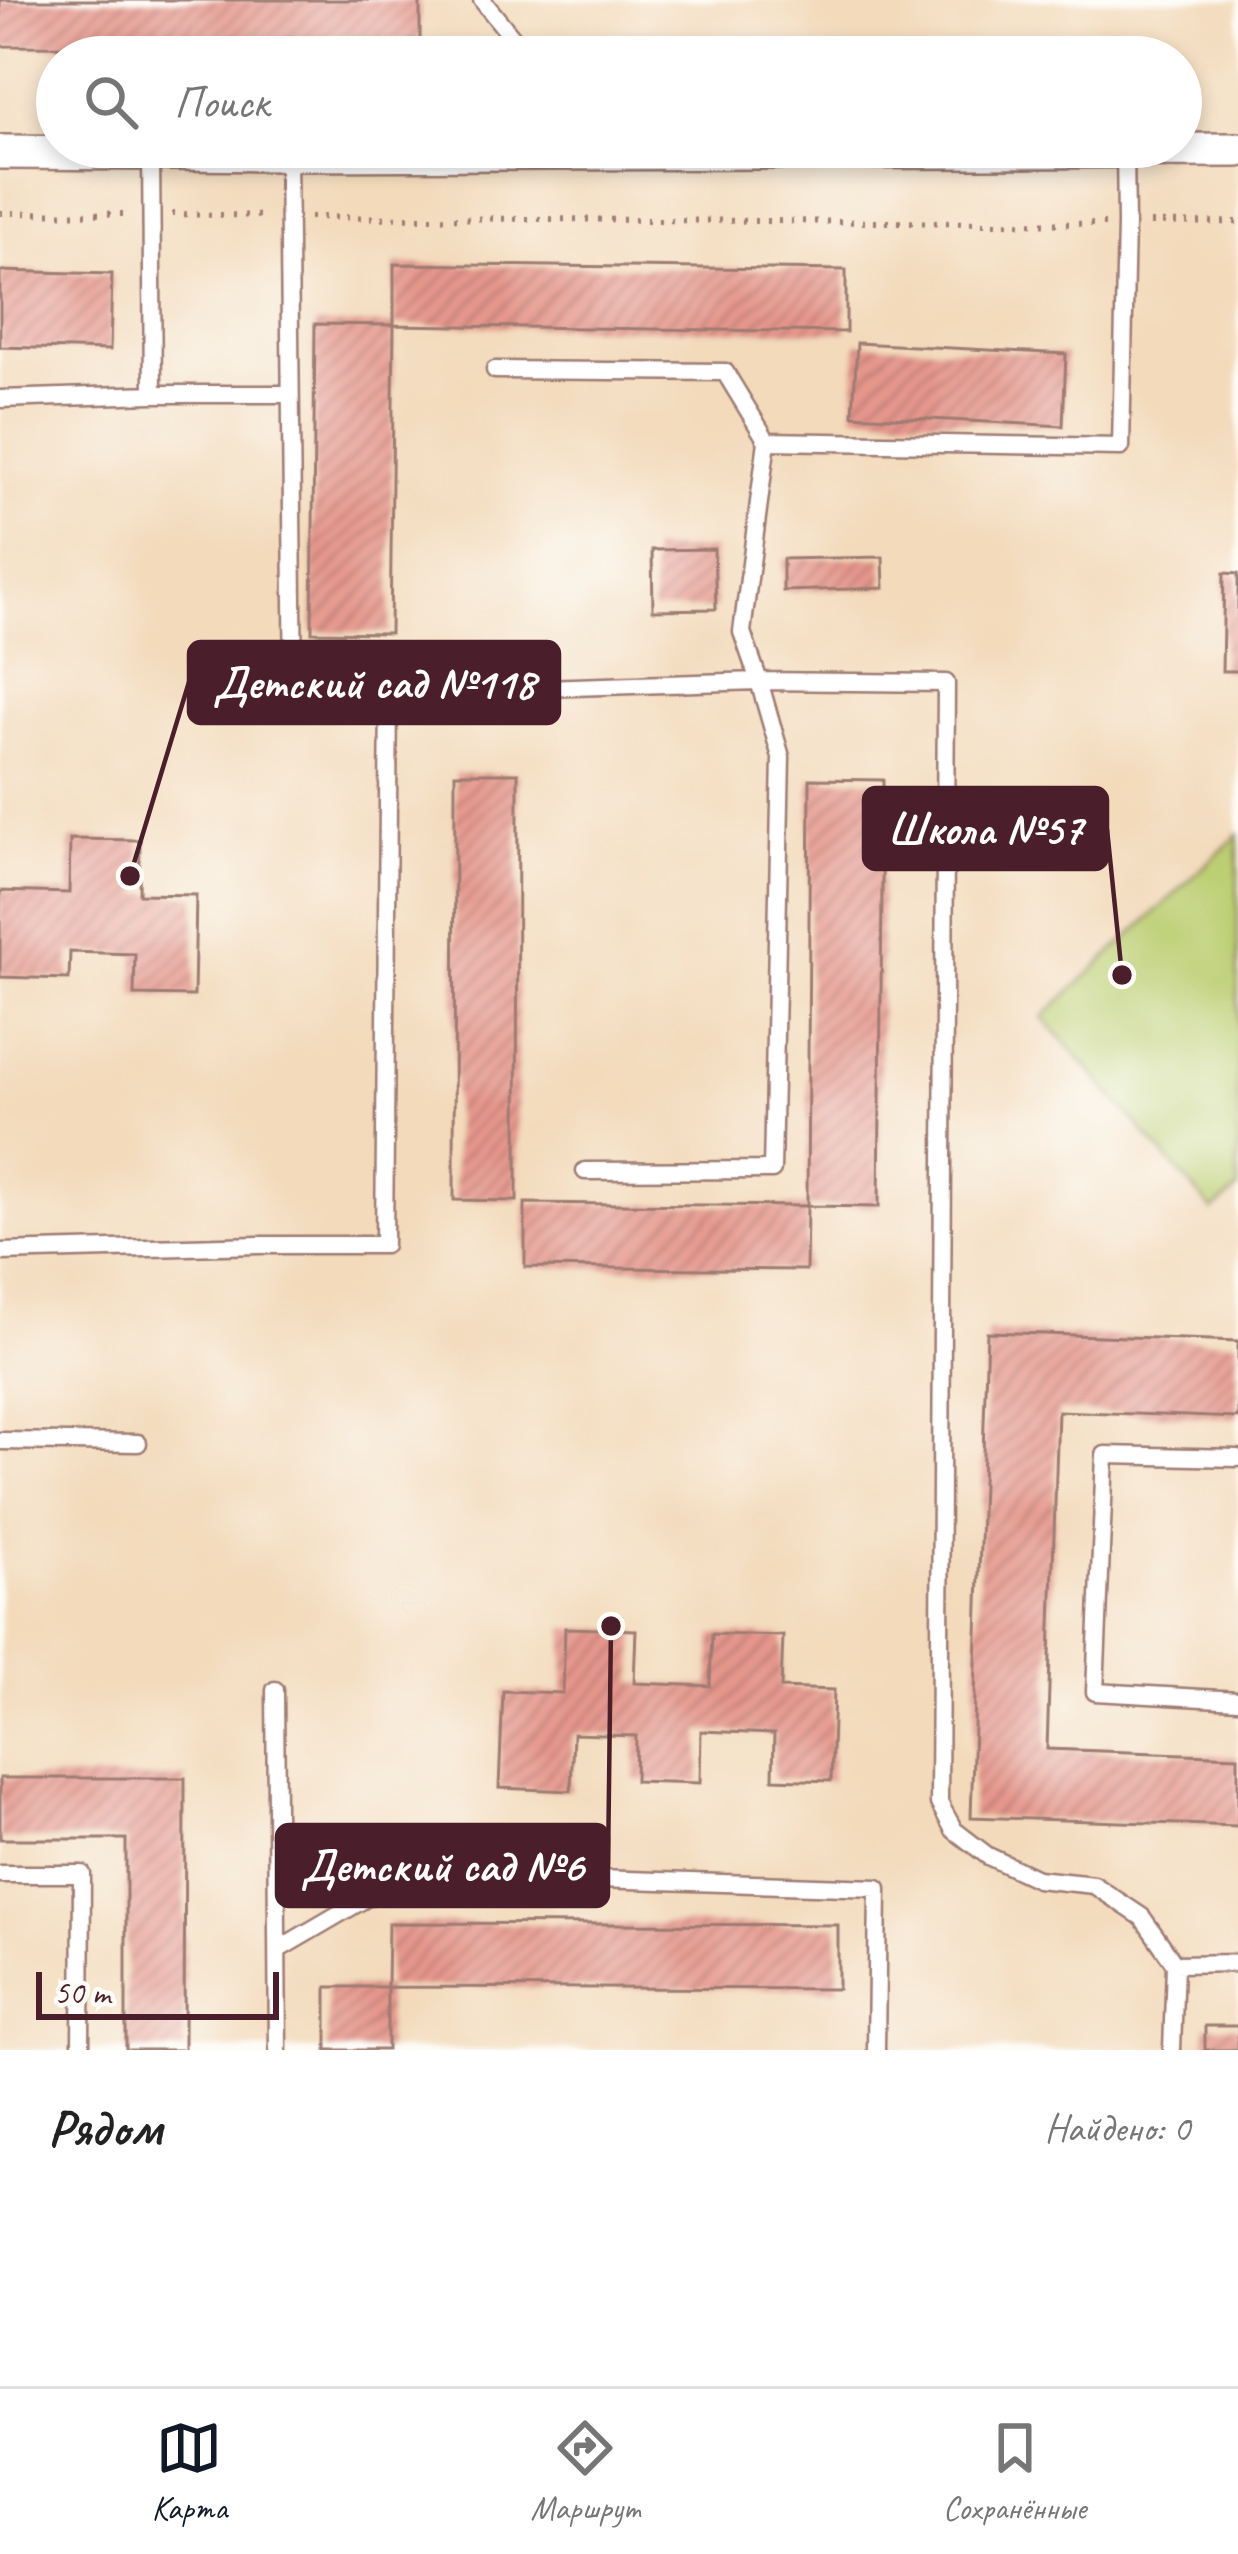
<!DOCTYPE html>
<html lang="ru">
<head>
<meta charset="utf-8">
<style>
	:root { --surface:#fff; --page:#f6f6f6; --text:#222; --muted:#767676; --line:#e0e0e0; --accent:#111827 }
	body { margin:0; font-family:Caveat,sans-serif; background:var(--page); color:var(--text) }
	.scale { position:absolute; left:36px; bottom:30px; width:243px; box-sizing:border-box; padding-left:12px; border:6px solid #4a1f2b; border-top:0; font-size:33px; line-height:42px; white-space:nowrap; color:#4a1f2b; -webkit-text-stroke:9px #fdfcf7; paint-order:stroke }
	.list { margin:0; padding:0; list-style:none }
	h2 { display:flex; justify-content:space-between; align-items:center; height:156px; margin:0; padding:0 48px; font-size:51px }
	h2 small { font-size:39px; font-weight:400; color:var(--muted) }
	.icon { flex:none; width:66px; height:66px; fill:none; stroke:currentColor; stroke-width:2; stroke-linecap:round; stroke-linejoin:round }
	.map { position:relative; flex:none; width:1238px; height:2050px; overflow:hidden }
	.search { position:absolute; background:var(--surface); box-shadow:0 6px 18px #0003; left:36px; right:36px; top:36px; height:132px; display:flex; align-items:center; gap:30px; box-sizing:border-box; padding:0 42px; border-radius:66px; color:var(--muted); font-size:45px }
	.sheet { height:336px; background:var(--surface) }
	nav { display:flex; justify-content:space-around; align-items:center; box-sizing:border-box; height:168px; border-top:3px solid var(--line); background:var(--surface); font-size:33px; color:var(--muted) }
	nav a { display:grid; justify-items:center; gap:6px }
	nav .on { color:var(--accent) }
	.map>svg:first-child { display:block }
	.pitch { fill:#bbce71; stroke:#82764e; stroke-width:3 }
	.building { fill:url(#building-hatch) }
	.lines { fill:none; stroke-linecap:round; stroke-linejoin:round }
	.lane-casing { stroke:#9e7c73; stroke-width:21 }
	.street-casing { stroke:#9e7c73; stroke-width:38 }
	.path { stroke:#9e7c73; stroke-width:6; stroke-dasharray:3 9; stroke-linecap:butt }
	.lane { stroke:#fff; stroke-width:16 }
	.street { stroke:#fff; stroke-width:33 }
	.leader { fill:none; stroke:#4a1f2b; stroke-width:4.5 }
	.callout-dot { fill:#4a1f2b; stroke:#fdfcf7; stroke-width:4.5 }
	.callout { fill:#4a1f2b; stroke:#4a1f2b; stroke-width:4.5 }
	.callout-label { font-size:45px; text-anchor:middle; font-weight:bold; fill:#fff }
</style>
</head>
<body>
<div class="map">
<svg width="1238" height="2050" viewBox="0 0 1238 2050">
	<defs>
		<pattern id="building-hatch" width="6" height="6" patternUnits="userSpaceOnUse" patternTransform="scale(3)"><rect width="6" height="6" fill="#e6978c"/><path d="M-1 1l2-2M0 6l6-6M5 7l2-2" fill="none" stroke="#bc7b73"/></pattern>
	</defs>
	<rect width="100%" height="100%" fill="#fdfcf7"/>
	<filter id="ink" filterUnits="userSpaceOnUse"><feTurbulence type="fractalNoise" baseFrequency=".00833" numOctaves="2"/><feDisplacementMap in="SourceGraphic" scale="24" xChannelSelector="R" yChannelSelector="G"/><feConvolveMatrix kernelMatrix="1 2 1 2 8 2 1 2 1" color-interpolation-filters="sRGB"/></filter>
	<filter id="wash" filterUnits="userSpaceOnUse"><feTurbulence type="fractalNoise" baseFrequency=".004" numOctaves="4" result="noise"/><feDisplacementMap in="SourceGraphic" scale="48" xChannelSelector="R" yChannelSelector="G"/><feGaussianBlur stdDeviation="2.7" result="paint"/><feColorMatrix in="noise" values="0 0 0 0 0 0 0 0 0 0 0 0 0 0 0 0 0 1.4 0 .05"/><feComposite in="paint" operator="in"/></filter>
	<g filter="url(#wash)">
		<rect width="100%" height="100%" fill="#f3dabb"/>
		<path class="pitch" d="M1238,835V1189L1213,1211L1043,1017Z"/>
		<g id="blocks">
			<path class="building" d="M0,0H420V47L0,46Z
				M394,264L846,270V332L394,325Z
				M0,271L112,274L110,350L0,347Z
				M315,324L394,325L390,633L312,632Z
				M857,343L1066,354L1063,426L853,415Z
				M714,549L716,609L653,610L652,550Z
				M883,557L884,588L783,591V559Z
				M1224,573L1238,574V671H1222Z
				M455,773H518L517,1201L454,1200Z
				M810,779L883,780L879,1207L807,1206Z
				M70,839L140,840L139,894L196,895L194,996L134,995L135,954L70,952L69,979L0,977V891L69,893Z
				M525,1203L807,1206L806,1270L525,1267Z
				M987,1332L1238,1341V1418L1058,1411L1047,1749L1238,1756V1826L971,1817Z
				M565,1628L636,1630L634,1683L710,1686L712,1634L783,1636L781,1688L834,1690L831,1781L773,1779L774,1734L701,1731L700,1783L635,1781L636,1736L573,1734L571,1791L499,1788L503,1691L563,1693Z
				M0,1778H185L184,2050H126V1839H0Z
				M388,1923L838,1925V1989L387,1987V2050H327V1987H387Z
				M1205,2026H1238V2050H1205Z"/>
		</g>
	</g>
	<g filter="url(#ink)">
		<use href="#blocks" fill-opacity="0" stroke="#9e7c73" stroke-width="3"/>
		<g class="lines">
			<defs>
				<path id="lane" d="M482,0L528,57
					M1125,149L1126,224L1121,447L767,441L742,632L759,681L946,683L939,1803L954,1830L988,1856L1037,1879L1094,1885L1142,1917L1175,1964
					M288,154L294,689L389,693
					M495,370L725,372L767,441
					M153,394H290
					M0,399L153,394L151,153
					M0,1252L259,1245H384L389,693L759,681L781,757L772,1170L585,1171
					M0,1441L138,1443
					M1238,1458L1105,1455L1095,1692L1238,1700
					M275,1690L278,2050
					M0,1874H82L81,2050
					M279,1949L409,1873L878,1888L876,2050
					M1172,2050L1175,1964L1238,1963"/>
				<path id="street" d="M0,152L288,154L1238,150"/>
			</defs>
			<use href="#lane" class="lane-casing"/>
			<use href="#street" class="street-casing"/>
			<path class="path" d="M0,213L128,214
				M172,214L266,216
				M310,217L1106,224
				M1150,223L1238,222"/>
			<use href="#lane" class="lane"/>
			<use href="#street" class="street"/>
		</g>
	</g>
	<path class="leader" d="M130 876L189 682M1122 975L1107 829M611 1626L608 1865"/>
	<g class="callout-dot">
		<circle cx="130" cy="876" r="12"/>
		<circle cx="1122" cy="975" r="12"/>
		<circle cx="611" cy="1626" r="12"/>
	</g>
	<g class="callout">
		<rect x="189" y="642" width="370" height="81" rx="12"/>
		<rect x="864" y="788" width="243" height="81" rx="12"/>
		<rect x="277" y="1825" width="331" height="81" rx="12"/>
	</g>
	<g class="callout-label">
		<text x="374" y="698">Детский сад №118</text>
		<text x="985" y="844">Школа №57</text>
		<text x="442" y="1881">Детский сад №6</text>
	</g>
</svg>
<div class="scale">50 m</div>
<div class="search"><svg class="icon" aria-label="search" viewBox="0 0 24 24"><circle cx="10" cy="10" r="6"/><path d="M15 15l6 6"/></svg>Поиск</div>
</div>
<section class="sheet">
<h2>Рядом<small>Найдено: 0</small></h2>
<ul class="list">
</ul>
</section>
<nav>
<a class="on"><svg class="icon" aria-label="map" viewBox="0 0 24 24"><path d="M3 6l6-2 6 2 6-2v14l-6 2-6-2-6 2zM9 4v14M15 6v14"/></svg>Карта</a>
<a><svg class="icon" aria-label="directions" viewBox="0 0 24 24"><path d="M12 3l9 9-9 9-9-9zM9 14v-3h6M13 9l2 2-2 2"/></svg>Маршрут</a>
<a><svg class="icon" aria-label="saved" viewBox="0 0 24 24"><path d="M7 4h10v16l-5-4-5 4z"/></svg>Сохранённые</a>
</nav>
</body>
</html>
